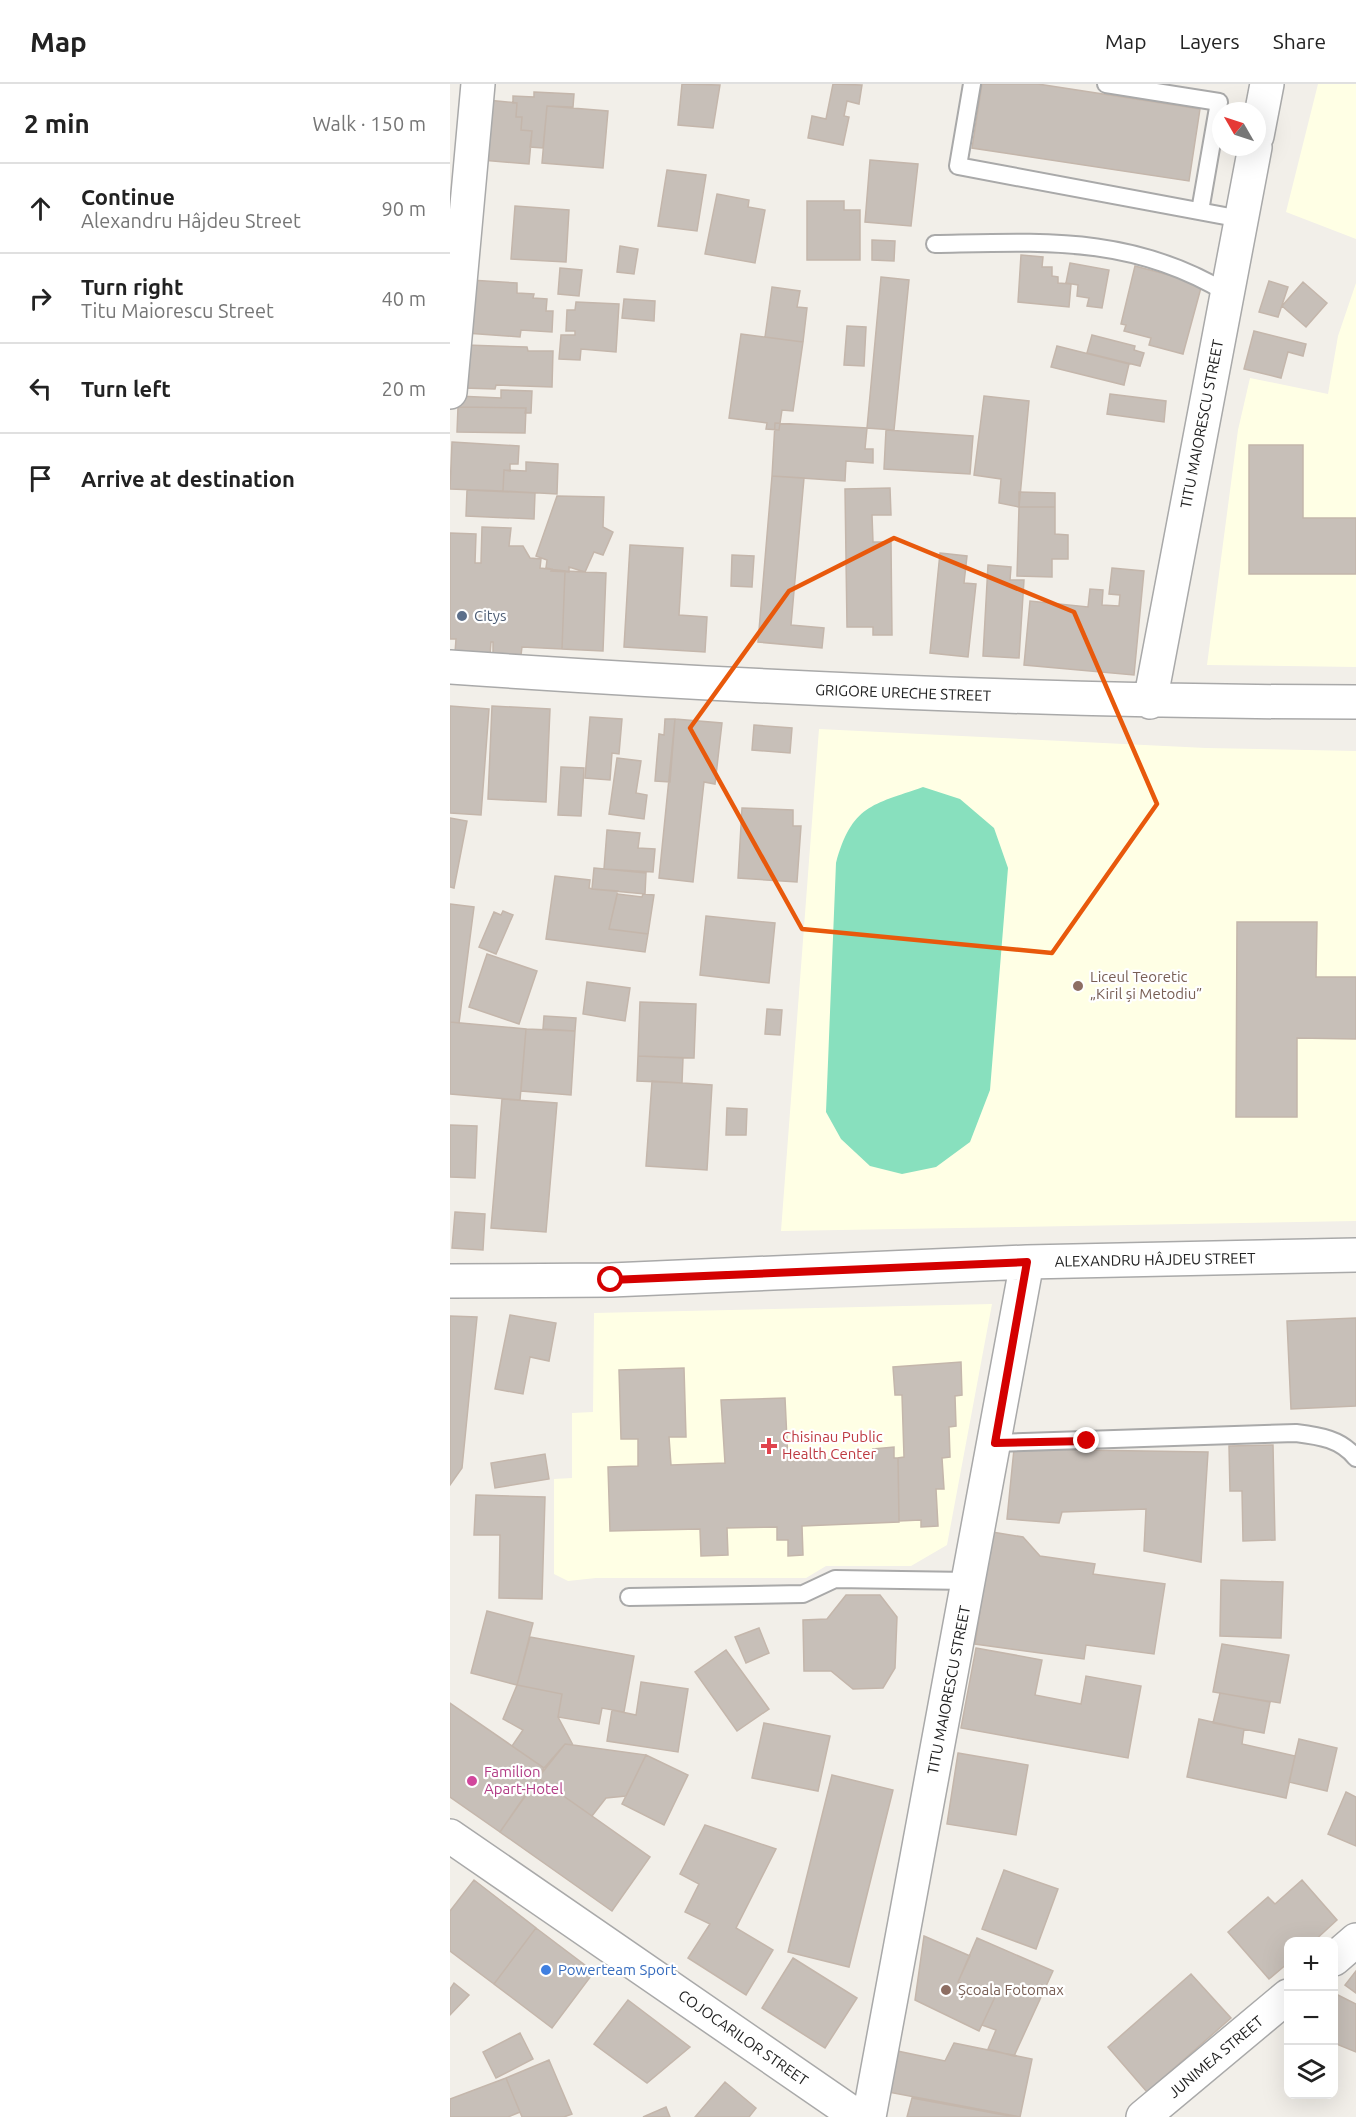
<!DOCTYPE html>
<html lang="en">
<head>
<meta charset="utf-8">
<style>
	:root { --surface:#fff; --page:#f6f6f6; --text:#222; --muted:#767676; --line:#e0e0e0 }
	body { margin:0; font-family:Ubuntu,sans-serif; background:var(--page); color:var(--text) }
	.controls { position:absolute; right:18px; bottom:18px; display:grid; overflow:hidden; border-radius:12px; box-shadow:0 6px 24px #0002 }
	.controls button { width:54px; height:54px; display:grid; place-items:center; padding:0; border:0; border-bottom:2px solid var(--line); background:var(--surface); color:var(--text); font:30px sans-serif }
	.compass { position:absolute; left:762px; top:18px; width:54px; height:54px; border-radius:50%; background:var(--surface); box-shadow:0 6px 24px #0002; rotate:309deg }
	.stop { position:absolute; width:18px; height:18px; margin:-14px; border:4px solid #d40000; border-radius:50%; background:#fff }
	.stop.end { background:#d40000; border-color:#fff; box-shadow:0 2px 6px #0008 }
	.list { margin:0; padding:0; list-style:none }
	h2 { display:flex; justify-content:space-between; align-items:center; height:78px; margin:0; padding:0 24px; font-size:26px }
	h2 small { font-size:20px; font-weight:400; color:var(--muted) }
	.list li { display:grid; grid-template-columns:39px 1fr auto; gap:18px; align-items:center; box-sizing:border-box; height:90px; padding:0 24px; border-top:2px solid var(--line) }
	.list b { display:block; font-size:22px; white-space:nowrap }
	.list p { margin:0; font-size:20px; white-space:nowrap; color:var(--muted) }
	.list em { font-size:20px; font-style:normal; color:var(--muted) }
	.icon { flex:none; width:33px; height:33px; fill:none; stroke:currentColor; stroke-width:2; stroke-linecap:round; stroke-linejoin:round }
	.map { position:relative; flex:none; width:906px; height:2033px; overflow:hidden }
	header { display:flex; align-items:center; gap:36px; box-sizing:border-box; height:84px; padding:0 30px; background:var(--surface); border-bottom:2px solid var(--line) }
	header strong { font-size:28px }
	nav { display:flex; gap:33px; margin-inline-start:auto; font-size:21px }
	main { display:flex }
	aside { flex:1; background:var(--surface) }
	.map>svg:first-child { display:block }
	.education { fill:#ffffe5 }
	.pitch { fill:#88e0be }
	.building { fill:#c7bfb8; stroke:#c4b6ab; stroke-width:1.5 }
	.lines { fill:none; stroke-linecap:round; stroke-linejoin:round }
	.service-casing { stroke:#a9a9a9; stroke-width:20 }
	.minor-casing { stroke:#a9a9a9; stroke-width:36 }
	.service { stroke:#fff; stroke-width:16 }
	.minor { stroke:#fff; stroke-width:33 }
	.route { stroke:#d40000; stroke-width:8 }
	.marked { fill:none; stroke:#e8590c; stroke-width:4.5; stroke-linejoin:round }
	.service-dot { fill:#5c6f8a; stroke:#fff; stroke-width:2 }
	.education-dot { fill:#8d6e63; stroke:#fff; stroke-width:2 }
	.health-dot { fill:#e0444e; stroke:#fff; stroke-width:2 }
	.hotel-dot { fill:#d1479c; stroke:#fff; stroke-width:2 }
	.shop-dot { fill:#3f7fe0; stroke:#fff; stroke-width:2 }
	.labels { text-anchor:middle; stroke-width:4.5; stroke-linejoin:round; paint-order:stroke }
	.street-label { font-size:15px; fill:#222; stroke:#fff }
	.service-label { font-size:15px; fill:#4e5e75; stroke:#fff; text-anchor:start }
	.education-label { font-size:15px; fill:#785e54; stroke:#fff; text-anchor:start }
	.health-label { font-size:15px; fill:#be3a42; stroke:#fff; text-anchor:start }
	.hotel-label { font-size:15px; fill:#b23c85; stroke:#fff; text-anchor:start }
	.shop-label { font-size:15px; fill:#366cbe; stroke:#fff; text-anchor:start }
</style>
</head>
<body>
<header>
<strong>Map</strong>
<nav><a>Map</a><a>Layers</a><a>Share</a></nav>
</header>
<main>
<aside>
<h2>2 min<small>Walk · 150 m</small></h2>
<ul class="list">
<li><svg class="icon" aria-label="ahead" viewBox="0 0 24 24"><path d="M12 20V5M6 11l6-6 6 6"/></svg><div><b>Continue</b><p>Alexandru Hâjdeu Street</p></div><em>90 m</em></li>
<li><svg class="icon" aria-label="right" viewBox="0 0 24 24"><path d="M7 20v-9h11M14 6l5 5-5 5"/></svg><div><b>Turn right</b><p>Titu Maiorescu Street</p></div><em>40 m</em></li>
<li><svg class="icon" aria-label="left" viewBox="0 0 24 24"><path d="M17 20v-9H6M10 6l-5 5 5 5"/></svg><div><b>Turn left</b></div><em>20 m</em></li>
<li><svg class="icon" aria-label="arrive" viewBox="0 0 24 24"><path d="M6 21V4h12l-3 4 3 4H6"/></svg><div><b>Arrive at destination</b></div></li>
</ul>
</aside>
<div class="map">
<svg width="906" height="2033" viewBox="0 0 906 2033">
	<rect width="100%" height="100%" fill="#f2efe9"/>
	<path class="education" d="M868,0H906V155L836,128Z
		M906,199V583L757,581L788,346L800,294L878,310L888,252Z
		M369,645L756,664L906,667V1137L331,1147Z
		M542,1220L497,1461L461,1482H376L356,1494H146L118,1497L104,1490V1395L122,1394V1329L143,1328L144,1229Z"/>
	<path class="pitch" d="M473,703L510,715L544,744L558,784L540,1006L520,1058L486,1083L452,1090L420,1082L391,1055L376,1028L386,779C402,721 422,721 473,703Z"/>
	<path class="building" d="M232,0L270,1L263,44L228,41Z
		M383,0L412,1L409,20L397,17L394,32L399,33L393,61L358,54L362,32L376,35Z
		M532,0H588L750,25L739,97L522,64Z
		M84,8L124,10L123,23L97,22L93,64L80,63L82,47L71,46L72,33H66L67,19H63V12L84,13Z
		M37,16L67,19L66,33H72L71,46L82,47L79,80L32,76Z
		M97,22L158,27L153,84L92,79Z
		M420,76L468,80L461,142L415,138Z
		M217,86L256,91L247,147L208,142Z
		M267,110L299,116L298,123L315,126L305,179L255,170Z
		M357,117H394V126H410V176H357Z
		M65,122L119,126L116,178L61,175Z
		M422,156L445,157L444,177L422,176Z
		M170,162L188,165L184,190L167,188Z
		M571,171L593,173L592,183H602V192L608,193V199L621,200L619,223L568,218Z
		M620,179L659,186L652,224L637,222L639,214L627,212L628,201L616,199Z
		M685,182L752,200L733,270L699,261L701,254L674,247L676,241L671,240Z
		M110,184L132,186L129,212L108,210Z
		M431,193L459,196L444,346L417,344Z
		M20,196L67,199V209L84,210L83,214L97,215L96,227H103L102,248L71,246L70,253L16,249Z
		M819,197L838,203L828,233L809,228Z
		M853,198L877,219L856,243L832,222Z
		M322,203L350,207L347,223L357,224L353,258L315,253Z
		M174,215L205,217L204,237L172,234Z
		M126,218L169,220L166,268L131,265L130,276L109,275L111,251H125V247H116L117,226H125Z
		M397,242L416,243L414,282L394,281Z
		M804,247L856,260L853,272L838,268L831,294L794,285Z
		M291,250L353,258L343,327L332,326L329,346L316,345L317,339L279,334Z
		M642,251L685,262L684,266L694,269L690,282L637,269Z
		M16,261L77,263L78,267H103L102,303L46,301L45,305L14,304Z
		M607,262L679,280L674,301L601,283Z
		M51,306L82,307L81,329H75L76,324L8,323V312L51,314Z
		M660,310L716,317L714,338L657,330Z
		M534,312L579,317L569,423L549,419L551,395L524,391Z
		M8,323L76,324L75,349L7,348Z
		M325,339L417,344L415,365H423V379L396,377L395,397L322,392Z
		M436,346L523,352L520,390L434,385Z
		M2,358L69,362L68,380H60V387L54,386L53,407L0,405Z
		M799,361H853V434H906V490H799Z
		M76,378L108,380L107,410L53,407L54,386L76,387Z
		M322,392L354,394L341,541L374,544L372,564L308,558Z
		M440,404L441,431H422L423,458H441L442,551H423V543H397L395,405Z
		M17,406L85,409L84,435L16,432Z
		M569,408L605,409V423H569Z
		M107,412L154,413L153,443L163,448L153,471L144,468L135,488L119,483V488L101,487L102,485L96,484L97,476L86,472Z
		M569,423H605V450L618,451V475H602V493L567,492Z
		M32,443L61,444L59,462H73L80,474L91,475L90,484L115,487L112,565L72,563L71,571L43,569V558H41L40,571L5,569L6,555H0V449L26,450L25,479H31Z
		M180,461L233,464L229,531L257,533L255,568L174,563Z
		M490,469L517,472L514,499L526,500L518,573L480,569Z
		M282,471L304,472L302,503L281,502Z
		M538,481L561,483L560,496H574L569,574L533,572Z
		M662,484L694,487L684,591L574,581L580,517L638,523L640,505L653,506L652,521L669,522L670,511L659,510Z
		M115,487L156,489L153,567L112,565Z
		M0,622L39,625L31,731L0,729Z
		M42,622L100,625L96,718L38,715Z
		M140,633L172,635L169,670L162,669L160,696L135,694Z
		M215,635H225L220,698L205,697L209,650L214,651Z
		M225,635L272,639L265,700L254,698L243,798L209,794Z
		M304,641L342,644L340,669L302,666Z
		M167,674L191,677L186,709L197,711L194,735L159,730Z
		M111,683L134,684L131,732L108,731Z
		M292,724L343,726V742H351L347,798L288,794Z
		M0,734L17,737L4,804L0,803Z
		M157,746L190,749L188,764L205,765L203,788L154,785Z
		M144,784L196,789L195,810L142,805Z
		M105,792L140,796L139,804L142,805L168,807L159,845L198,850L195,868L96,855Z
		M167,810L192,813L193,810L204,811L198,850L159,845Z
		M0,820L24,823L9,939L0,938Z
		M53,827L63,831L46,870L29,863L44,828L51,831Z
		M256,832L325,839L319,899L250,891Z
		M787,838H867L866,893H906V955L847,954V1033H786Z
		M37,870L87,887L69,940L19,923Z
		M137,898L180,904L175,937L133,930Z
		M190,918L246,920L244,974L188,972Z
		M317,925L332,926L330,951L315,950Z
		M94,932L126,934L125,947L93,945Z
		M0,938L76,945L70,1016L0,1010Z
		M76,945L125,947L121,1011L71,1007Z
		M188,972L233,974L232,999L187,997Z
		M202,997L262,1001L257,1086L196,1082Z
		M52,1015L107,1019L96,1148L41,1144Z
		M277,1024L297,1025L296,1051H276Z
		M0,1041L27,1042L25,1094L0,1093Z
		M5,1128L35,1130L33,1166L2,1164Z
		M60,1231L106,1239L99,1277L80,1273L73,1310L45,1305Z
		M0,1232L27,1233L12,1384L0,1401Z
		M906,1234V1322L841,1325L837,1237Z
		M511,1278L512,1311L505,1312L506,1342L499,1343L500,1373L492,1374L494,1405H486L488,1442L471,1443V1436L449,1437L448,1374L454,1373L452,1311H445L443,1283Z
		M234,1284L236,1353H219L221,1381L275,1379L271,1316L335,1314L338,1377L424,1374L423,1365L444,1363V1374H448L449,1438L352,1442L353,1471L338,1472V1456H327V1443L277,1444L278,1471L251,1472L250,1445L160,1447L158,1383L188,1382V1355H171L169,1286Z
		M823,1361L825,1456L793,1457L792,1407H780L779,1362Z
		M564,1365L758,1368L751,1478L694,1467L696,1425L612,1428L609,1439L557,1435Z
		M95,1370L99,1395L45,1404L41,1379Z
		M26,1411L95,1413L92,1515L49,1514L50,1451H24Z
		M542,1448L573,1453L590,1472L645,1480L643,1490L715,1500L704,1570L636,1561L634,1575L525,1560Z
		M771,1496L833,1498L831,1554L770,1552Z
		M396,1511H430L447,1533L445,1584L433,1604L403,1605L381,1587H354L353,1536L377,1535Z
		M37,1527L83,1539L67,1601L21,1589Z
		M309,1544L319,1569L296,1579L285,1553Z
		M80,1553L184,1572L174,1628L152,1624L149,1640L108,1633L112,1610L67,1601Z
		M772,1560L839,1571L830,1619L763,1608Z
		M526,1564L592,1576L585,1611L631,1620L636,1592L691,1602L678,1674L511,1644Z
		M276,1566L319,1625L287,1647L245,1588Z
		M191,1598L238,1605L228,1668L157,1657L162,1626L186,1631Z
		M67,1601L112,1610L108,1633L123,1661L115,1660L94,1684L62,1662L73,1646L53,1635Z
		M770,1609L820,1618L814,1649L763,1639Z
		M0,1619L94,1684L50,1748L0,1713Z
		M749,1635L794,1645L792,1660L845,1672L836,1714L737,1693Z
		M314,1639L380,1652L368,1707L302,1694Z
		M849,1655L887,1664L877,1707L839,1698Z
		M115,1660L123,1661L196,1671L176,1712L156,1714L142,1732L88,1694Z
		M508,1669L578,1681L566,1751L497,1740Z
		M196,1671L238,1691L214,1741L172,1720Z
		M382,1691L443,1706L399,1883L338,1868Z
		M88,1694L200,1773L162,1827L50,1748Z
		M896,1708L906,1713V1762L878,1750Z
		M255,1741L326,1765L286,1844L323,1866L296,1911L238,1874L260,1840L235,1828L249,1800L230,1790Z
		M554,1786L608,1805L586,1865L532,1845Z
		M24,1796L86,1844L44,1900L0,1867V1827Z
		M852,1796L887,1836L863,1858H838V1879L819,1895L778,1848L818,1813L825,1820Z
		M86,1844L144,1888L102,1944L44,1900Z
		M474,1852L520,1872L508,1898L545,1913L529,1947L465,1916Z
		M527,1854L603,1887L564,1972L538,1965L546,1946L532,1941L545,1913L508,1898Z
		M343,1874L407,1914L375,1964L312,1924Z
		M906,1887V1909L895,1901Z
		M741,1890L781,1934L697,2008L658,1963Z
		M4,1899L19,1911L0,1931V1905Z
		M884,1909L906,1920V1968L884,1959Z
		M178,1916L240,1963L197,1999L144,1960Z
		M70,1949L83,1975L46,1994L33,1968Z
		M504,1959L582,1975L570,2033L438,2008L447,1967L495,1977Z
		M99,1976L122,2030L114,2033H72L56,1994Z
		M56,1994L70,2028L58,2033H0V2015Z
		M275,1998L306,2024L299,2033H245Z
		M462,2014L565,2033H457Z
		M216,2023L220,2033H193Z"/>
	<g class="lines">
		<defs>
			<path id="service" d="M522,0L508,82L791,135
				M656,0L769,18L750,127
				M485,160C593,158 681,151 777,209
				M545,1359L846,1349C870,1352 891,1355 906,1374
				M179,1513L353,1510L385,1495L519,1497"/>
			<path id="minor" d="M807,52L817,0
				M0,308L28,0
				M0,583C303,604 603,618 906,618
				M700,618L805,63
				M0,1197L161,1196L577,1178L906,1171
				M0,1752L408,2033
				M884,1875L906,1856
				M419,2033L577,1178
				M693,2033L838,1912"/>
		</defs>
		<use href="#service" class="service-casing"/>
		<use href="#minor" class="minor-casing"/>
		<use href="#service" class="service"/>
		<use href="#minor" class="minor"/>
	</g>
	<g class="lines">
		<path class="route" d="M161,1196L577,1178L545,1359L637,1357"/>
	</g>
	<path class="marked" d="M444,454L624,528L707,720L602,869L352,845L240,644L339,507Z"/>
	<circle class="service-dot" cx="12" cy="532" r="6"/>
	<g class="education-dot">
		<circle cx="628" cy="902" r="6"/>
		<circle cx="496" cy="1906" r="6"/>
	</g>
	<path class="health-dot" d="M316 1353h6v6h6v6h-6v6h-6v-6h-6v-6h6z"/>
	<circle class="hotel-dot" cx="22" cy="1697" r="6"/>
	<circle class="shop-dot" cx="96" cy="1886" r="6"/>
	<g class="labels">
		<g class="street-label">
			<text transform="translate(752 340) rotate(-79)" y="5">TITU MAIORESCU STREET</text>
			<text transform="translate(453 609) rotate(2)" y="5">GRIGORE URECHE STREET</text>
			<text transform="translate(705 1176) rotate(-1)" y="5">ALEXANDRU HÂJDEU STREET</text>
			<text transform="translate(499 1606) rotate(-79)" y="5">TITU MAIORESCU STREET</text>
			<text transform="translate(293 1954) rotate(35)" y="5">COJOCARILOR STREET</text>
			<text transform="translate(766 1973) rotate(-40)" y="5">JUNIMEA STREET</text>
		</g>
		<g class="service-label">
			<text x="24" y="537">Citys</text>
		</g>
		<g class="education-label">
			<text x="640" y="898">Liceul Teoretic<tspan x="640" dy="17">„Kiril și Metodiu”</tspan></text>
			<text x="508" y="1911">Școala Fotomax</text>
		</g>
		<g class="health-label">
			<text x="332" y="1358">Chisinau Public<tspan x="332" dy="17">Health Center</tspan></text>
		</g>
		<g class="hotel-label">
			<text x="34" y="1693">Familion<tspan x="34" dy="17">Apart-Hotel</tspan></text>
		</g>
		<g class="shop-label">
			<text x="108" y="1891">Powerteam Sport</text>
		</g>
	</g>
</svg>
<div class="controls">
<button>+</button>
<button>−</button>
<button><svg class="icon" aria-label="layers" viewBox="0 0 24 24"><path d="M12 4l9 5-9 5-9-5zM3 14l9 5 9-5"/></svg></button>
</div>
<svg class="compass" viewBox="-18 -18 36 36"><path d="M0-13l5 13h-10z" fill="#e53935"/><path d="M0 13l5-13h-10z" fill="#767676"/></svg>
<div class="stop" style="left:161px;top:1196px"></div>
<div class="stop end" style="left:637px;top:1357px"></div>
</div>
</main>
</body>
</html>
